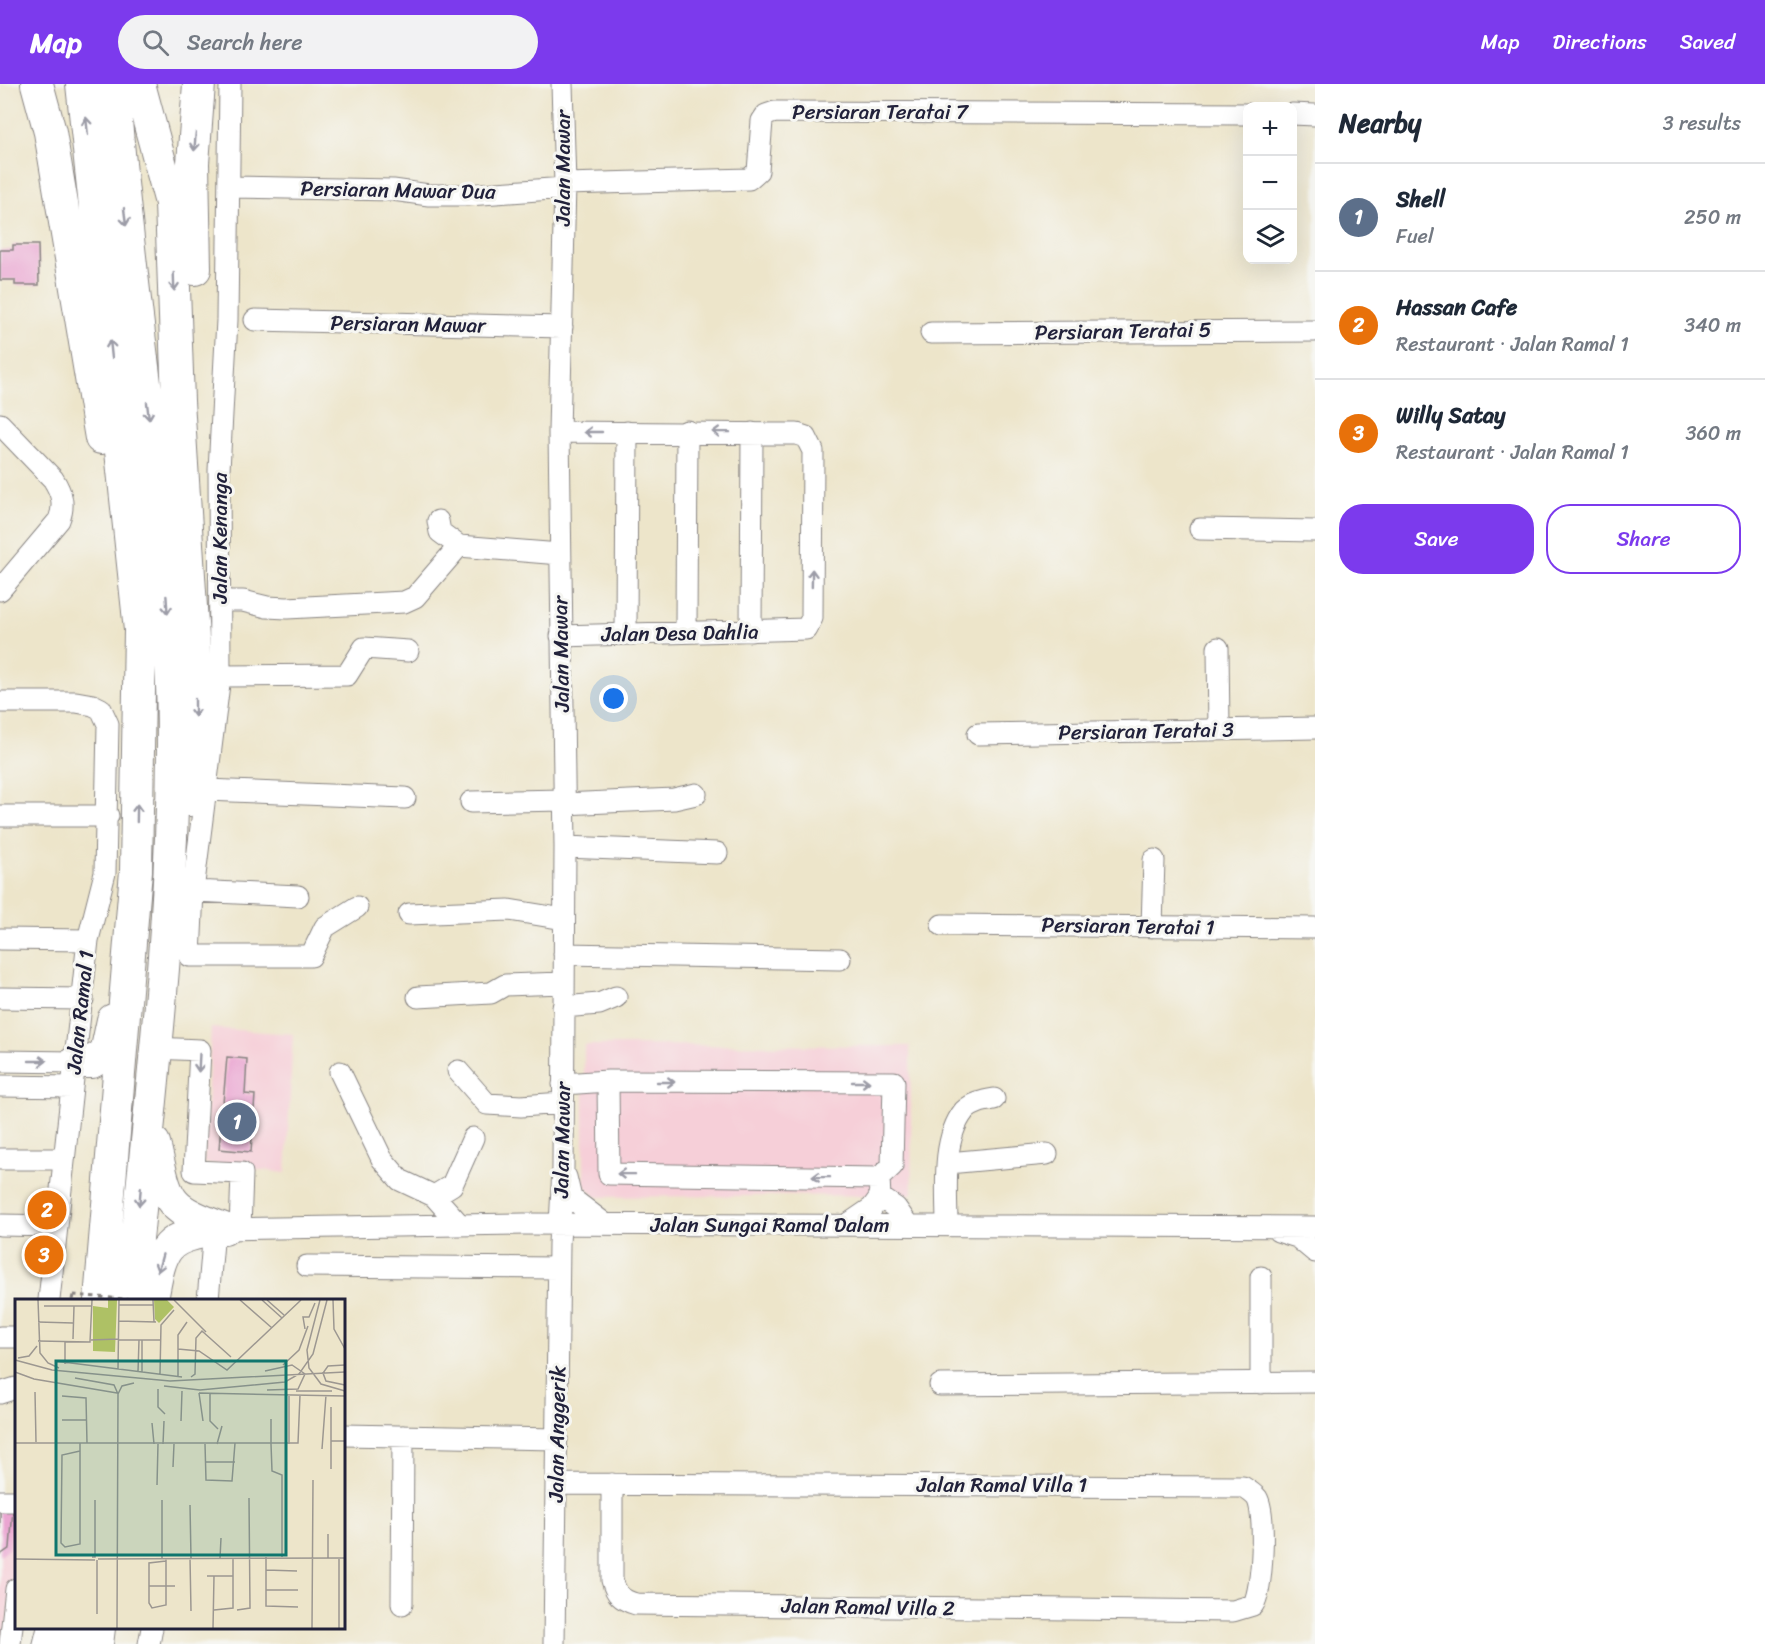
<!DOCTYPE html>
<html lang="en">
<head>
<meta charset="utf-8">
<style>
	:root { --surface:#fff; --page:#f2f2f3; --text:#1f2937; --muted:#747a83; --line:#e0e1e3; --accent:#7c3aed }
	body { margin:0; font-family:Sriracha,sans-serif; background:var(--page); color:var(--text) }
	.controls { position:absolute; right:18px; top:18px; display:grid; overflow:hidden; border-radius:12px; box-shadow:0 6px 24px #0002 }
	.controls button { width:54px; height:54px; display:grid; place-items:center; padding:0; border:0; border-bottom:2px solid var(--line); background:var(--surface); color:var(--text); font:30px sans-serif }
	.you { position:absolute; left:614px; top:615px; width:21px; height:21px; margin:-15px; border:4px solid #fff; border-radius:50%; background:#1a73e8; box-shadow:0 0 0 9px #1a73e833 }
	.badge { display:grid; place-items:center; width:39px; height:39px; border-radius:50%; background:var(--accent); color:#fff; font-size:20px; font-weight:700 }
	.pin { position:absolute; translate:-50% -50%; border:3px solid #fff; box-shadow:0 2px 6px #0006 }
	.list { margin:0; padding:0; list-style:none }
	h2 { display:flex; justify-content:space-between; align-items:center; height:78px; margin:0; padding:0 24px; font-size:26px }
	h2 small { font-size:20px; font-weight:400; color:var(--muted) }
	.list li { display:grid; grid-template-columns:39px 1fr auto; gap:18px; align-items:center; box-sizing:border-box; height:108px; padding:0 24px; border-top:2px solid var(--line) }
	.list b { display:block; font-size:22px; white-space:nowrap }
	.list p { margin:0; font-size:20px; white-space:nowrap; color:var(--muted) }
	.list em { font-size:20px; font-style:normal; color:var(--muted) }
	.actions { display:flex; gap:12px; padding:18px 24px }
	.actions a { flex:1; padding:14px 0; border:2px solid var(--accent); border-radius:24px; text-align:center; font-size:21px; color:var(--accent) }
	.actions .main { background:var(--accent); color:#fff }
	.icon { flex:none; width:33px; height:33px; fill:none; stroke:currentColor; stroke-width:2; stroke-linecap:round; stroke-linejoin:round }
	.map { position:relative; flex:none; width:1315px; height:1560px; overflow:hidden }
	header { display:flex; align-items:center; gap:36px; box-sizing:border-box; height:84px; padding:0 30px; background:var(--accent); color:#fff }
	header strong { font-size:28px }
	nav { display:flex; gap:33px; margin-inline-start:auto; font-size:21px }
	.search { width:420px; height:54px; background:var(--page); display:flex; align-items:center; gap:15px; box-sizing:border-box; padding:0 21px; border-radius:33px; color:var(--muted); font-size:22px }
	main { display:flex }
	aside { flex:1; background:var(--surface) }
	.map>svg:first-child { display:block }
	.built { fill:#f6cfd8 }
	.building { fill:#eaa5d1 }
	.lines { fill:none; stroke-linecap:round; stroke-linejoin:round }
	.minor-casing { stroke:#888482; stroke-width:23 }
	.highway-casing { stroke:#888482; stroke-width:34 }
	.path { stroke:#888482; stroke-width:3; stroke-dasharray:4.5 4.5; stroke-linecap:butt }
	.minor { stroke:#fff; stroke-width:21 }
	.highway { stroke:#fff; stroke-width:32 }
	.path-bridge { stroke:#888482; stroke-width:3; stroke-dasharray:4.5 4.5; stroke-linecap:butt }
	.oneway { stroke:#9c9ca7 }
	.labels { text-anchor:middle; stroke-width:6; stroke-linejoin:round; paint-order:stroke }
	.street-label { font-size:21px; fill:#22223b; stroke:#f6f6f2 }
	.inset-road { fill:none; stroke:#9c9791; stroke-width:1.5 }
	.view { fill:#0f766e; fill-opacity:0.15; stroke:#0f766e; stroke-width:3 }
	.inset-edge { fill:none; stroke:#22223b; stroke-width:3 }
</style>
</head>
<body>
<header>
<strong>Map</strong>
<div class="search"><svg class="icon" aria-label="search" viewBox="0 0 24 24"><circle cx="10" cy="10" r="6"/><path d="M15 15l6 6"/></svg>Search here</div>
<nav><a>Map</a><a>Directions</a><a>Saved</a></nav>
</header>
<main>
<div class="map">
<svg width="1315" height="1560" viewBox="0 0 1315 1560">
	<rect width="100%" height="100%" fill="#f6f6f2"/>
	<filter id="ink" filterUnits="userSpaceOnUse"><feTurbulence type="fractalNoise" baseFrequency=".0167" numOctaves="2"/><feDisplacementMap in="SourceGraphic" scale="12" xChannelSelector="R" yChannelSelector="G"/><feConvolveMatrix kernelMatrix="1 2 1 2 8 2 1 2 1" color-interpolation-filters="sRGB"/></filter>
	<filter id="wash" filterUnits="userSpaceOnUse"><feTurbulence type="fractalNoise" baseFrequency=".008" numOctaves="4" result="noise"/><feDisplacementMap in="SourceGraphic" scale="24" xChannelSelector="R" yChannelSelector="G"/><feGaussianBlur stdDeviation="1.35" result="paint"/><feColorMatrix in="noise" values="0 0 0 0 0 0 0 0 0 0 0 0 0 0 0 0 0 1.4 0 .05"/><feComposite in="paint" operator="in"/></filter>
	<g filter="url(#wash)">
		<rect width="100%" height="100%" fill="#ede5ca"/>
		<path class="built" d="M211,944L293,950L286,1089L204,1079Z
			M584,961L910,962L912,1111L596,1113L584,1101Z
			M16,1421V1460L5,1560H0V1422Z"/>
		<g id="blocks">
			<path class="building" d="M13,161H38L39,201H15V196H0V166H13Z
				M227,973L247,975L245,1010L255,1011L251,1068L219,1065Z
				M13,1425L10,1464L0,1471V1426Z"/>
		</g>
	</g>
	<g filter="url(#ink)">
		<use href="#blocks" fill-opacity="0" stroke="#888482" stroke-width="1.5"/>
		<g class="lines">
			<defs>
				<path id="minor" d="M1292,30L1315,31
					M565,100L749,95L758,87L762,37L766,31L775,28L1248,30
					M230,103L393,106L429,111H468L565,104
					M255,236L562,243
					M931,249L1315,247
					M0,340L53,395C62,409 65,421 59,436L0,506
					M559,348L797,350L806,353L813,367L812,534L806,545L561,552
					M438,437L440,448L459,462L560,470
					M1200,445L1315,447
					M221,517H243L267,523L287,524L404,518L415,513L459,462
					M751,547L752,349
					M686,548L687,347
					M626,550L627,348
					M1218,564L1219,646
					M220,592L347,591L364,564L408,567
					M0,618H76L93,621L101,625L108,640L105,789L88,856L49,1216
					M978,650L1315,644
					M206,706L405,714
					M471,718L563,716
					M563,720L674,715L696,710
					M0,732H108
					M565,763L717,769
					M193,807L298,812
					M409,830L509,826L564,835
					M942,841L1315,844
					M1152,843L1154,776
					M0,855L88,856
					M564,870L840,875
					M190,872L193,807L220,592L219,386L227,236L230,0
					M190,872H311L325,843L357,823
					M418,913L491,909L505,901L563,899
					M0,914L83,915
					M563,923L599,920L616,913
					M154,964L200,966L194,1087L242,1089L240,1145
					M0,977L75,978
					M458,987L487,1020L521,1022L562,1019
					M340,988L382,1075L400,1096L434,1112L460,1141
					M563,1000L608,997L894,998L892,1082L879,1094L609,1090L608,997
					M0,1002L72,1003
					M0,1075H64
					M948,1079L1047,1070
					M566,1093L571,1114L605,1140
					M434,1112L452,1101L473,1054
					M880,1113L896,1124L908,1141
					M0,1141L57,1142
					M847,1141L872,1124L880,1113L879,1094
					M947,1142C947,1107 941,1056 964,1027C972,1019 983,1017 994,1015
					M224,1145L524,1140L1315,1143
					M1278,1147L1297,1153L1315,1168
					M307,1182L558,1184
					M1261,1193V1299
					M208,1216L214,1146
					M0,1253H16
					M940,1301L1315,1298
					M0,1309L16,1304
					M344,1351L557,1355
					M557,1400L1243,1403C1248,1406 1253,1409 1257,1414C1266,1429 1263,1506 1253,1521L1233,1527L636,1520C621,1516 616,1510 612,1496V1400
					M0,1417H16
					M402,1520L403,1352
					M10,1560L16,1505
					M44,1560L48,1544
					M149,1560L152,1544
					M554,1560L559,1160L563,1084L565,763L559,348L565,100L562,0"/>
				<path id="highway" d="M37,0L50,48L101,354
					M82,0L140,546L136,787L100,1216
					M113,0C127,192 161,382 171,574C181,786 151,1005 131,1216
					M139,0L171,119L178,317L195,587V669L190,716
					M195,185L193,79L199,0
					M75,978H92L106,969L113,936
					M154,1059C168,1118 164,1123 224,1145
					M152,1216C162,1160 164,1153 223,1145
					M66,1560L68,1544
					M97,1560L99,1544"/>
			</defs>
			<use href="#minor" class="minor-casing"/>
			<use href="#highway" class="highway-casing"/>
			<path class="path" d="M72,1216L73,1211"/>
			<use href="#minor" class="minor"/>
			<use href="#highway" class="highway"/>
			<path class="path-bridge" d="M73,1211L136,1216"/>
		</g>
		<defs><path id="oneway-shaft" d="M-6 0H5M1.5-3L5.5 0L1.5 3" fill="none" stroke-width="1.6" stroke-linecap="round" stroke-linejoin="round" transform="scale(1.5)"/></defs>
		<g class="oneway">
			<use href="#oneway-shaft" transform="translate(87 42) rotate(-96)"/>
			<use href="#oneway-shaft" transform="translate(195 58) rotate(95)"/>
			<use href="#oneway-shaft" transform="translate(125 133) rotate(83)"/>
			<use href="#oneway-shaft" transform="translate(174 198) rotate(88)"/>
			<use href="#oneway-shaft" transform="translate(111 265) rotate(-96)"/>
			<use href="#oneway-shaft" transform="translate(148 327) rotate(83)"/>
			<use href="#oneway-shaft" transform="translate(593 348) rotate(180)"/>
			<use href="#oneway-shaft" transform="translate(721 348) rotate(-179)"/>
			<use href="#oneway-shaft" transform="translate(812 494) rotate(-89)"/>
			<use href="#oneway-shaft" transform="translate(167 521) rotate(86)"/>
			<use href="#oneway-shaft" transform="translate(195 624) rotate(90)"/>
			<use href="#oneway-shaft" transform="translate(137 729) rotate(-89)"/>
			<use href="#oneway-shaft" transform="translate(38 977)"/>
			<use href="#oneway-shaft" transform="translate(199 979) rotate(93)"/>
			<use href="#oneway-shaft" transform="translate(666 998)"/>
			<use href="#oneway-shaft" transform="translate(861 998)"/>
			<use href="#oneway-shaft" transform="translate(626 1090) rotate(-179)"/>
			<use href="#oneway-shaft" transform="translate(821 1093) rotate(-179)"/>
			<use href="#oneway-shaft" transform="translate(140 1113) rotate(95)"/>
			<use href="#oneway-shaft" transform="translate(160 1179) rotate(106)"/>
		</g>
	</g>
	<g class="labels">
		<g class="street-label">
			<text x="880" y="35">Persiaran Teratai 7</text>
			<text transform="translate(563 84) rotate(-90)" y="7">Jalan Mawar</text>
			<text transform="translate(398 106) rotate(1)" y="7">Persiaran Mawar Dua</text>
			<text transform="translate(408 240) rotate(1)" y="7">Persiaran Mawar</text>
			<text transform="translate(1123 247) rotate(-1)" y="7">Persiaran Teratai 5</text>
			<text transform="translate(220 454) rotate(-90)" y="7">Jalan Kenanga</text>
			<text transform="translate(680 549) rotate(-1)" y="7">Jalan Desa Dahlia</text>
			<text transform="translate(561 570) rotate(-91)" y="7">Jalan Mawar</text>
			<text transform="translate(1146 647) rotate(-1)" y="7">Persiaran Teratai 3</text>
			<text transform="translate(1128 842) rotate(1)" y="7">Persiaran Teratai 1</text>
			<text transform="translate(80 928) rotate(-84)" y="7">Jalan Ramal 1</text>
			<text transform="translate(562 1056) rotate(-89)" y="7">Jalan Mawar</text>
			<text x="770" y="1148">Jalan Sungai Ramal Dalam</text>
			<text transform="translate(557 1350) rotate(-89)" y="7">Jalan Anggerik</text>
			<text x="1002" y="1408">Jalan Ramal Villa 1</text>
			<text transform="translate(868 1523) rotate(1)" y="7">Jalan Ramal Villa 2</text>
		</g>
	</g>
	<g transform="translate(15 1215)">
		<rect width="330" height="330" fill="#ede5ca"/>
		<path d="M93,1H102L100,53L78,52V7L93,9ZM139,1H152L159,8L144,24L140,20Z" fill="#aec165"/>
		<path class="inset-road" d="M23,1L25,54L33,64L44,69M138,1L139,23M159,1L191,33M225,1L257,29M247,1L267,19M252,1L269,16M305,1L292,51L294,69L306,85L330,92M318,1L319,30L330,50M104,6H138M29,7H77M103,22L141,23M23,23L58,24M290,30L288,18H294L300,4M58,40L59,7M76,41L103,40M103,41H145M23,42L75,43L77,1M50,42V65M163,50L184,52L212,71L286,1M3,59L14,57L22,47M0,61L37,71L155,82L330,73M40,62L167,78M268,66L284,51L293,27M330,66L313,67L308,74L311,82L330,86M103,70L104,1M250,72L277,66L290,75L283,90L252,91M0,73L19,80L102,94M123,73L124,41M127,73V41M145,75L146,26L159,11M163,78V36L172,23M176,78L180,75L181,39L187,32L216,58M60,79L99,86L103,95M149,87L185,91L270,83L284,75L298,55L312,1M143,90V108L150,115M281,92H317M20,93L21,143M184,94L330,97M184,94L188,122M103,95L107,87L119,84M195,95V122L203,130M274,96V145M47,97L71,99L72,144M316,108V142H330M256,120V145M47,121H72M166,122L167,92M137,124L139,145M0,144H283L285,96M148,145L149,122M190,145L191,181L217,182L220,144M202,145L207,127M256,145L257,172L267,176V258M307,150L311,96M65,152L47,156L46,244L50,248L65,245V144M190,163H220M158,168L159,145M316,170V142M142,186L143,145M175,206L176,259M77,258H80V201M251,258V307L283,308M147,259V201M151,259V306L137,309L134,304V264L151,262M175,259L176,312M205,259L206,239M313,259V235M324,259V329M0,260L80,261M83,260L330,259M82,261V315M251,271L282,272M192,277H218M134,287H160M251,291H283M199,311L218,309V260M222,311L235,309L234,199M102,329L103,95M198,329L199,277M297,329L298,181"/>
		<path class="view" d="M41,62H271V256H41Z"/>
		<rect width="330" height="330" class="inset-edge"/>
	</g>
</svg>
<div class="controls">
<button>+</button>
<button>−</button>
<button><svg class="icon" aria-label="layers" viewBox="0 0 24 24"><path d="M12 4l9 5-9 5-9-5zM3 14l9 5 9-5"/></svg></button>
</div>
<div class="you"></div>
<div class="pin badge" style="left:237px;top:1038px;background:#5c6f8a">1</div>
<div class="pin badge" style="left:47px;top:1126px;background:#e8710a">2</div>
<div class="pin badge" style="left:44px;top:1171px;background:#e8710a">3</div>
</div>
<aside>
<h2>Nearby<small>3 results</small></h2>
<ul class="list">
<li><span class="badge" style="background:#5c6f8a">1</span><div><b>Shell</b><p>Fuel</p></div><em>250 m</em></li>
<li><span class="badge" style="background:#e8710a">2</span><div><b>Hassan Cafe</b><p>Restaurant · Jalan Ramal 1</p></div><em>340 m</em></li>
<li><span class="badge" style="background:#e8710a">3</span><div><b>Willy Satay</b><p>Restaurant · Jalan Ramal 1</p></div><em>360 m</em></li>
</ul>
<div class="actions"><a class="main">Save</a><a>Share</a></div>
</aside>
</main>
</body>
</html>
